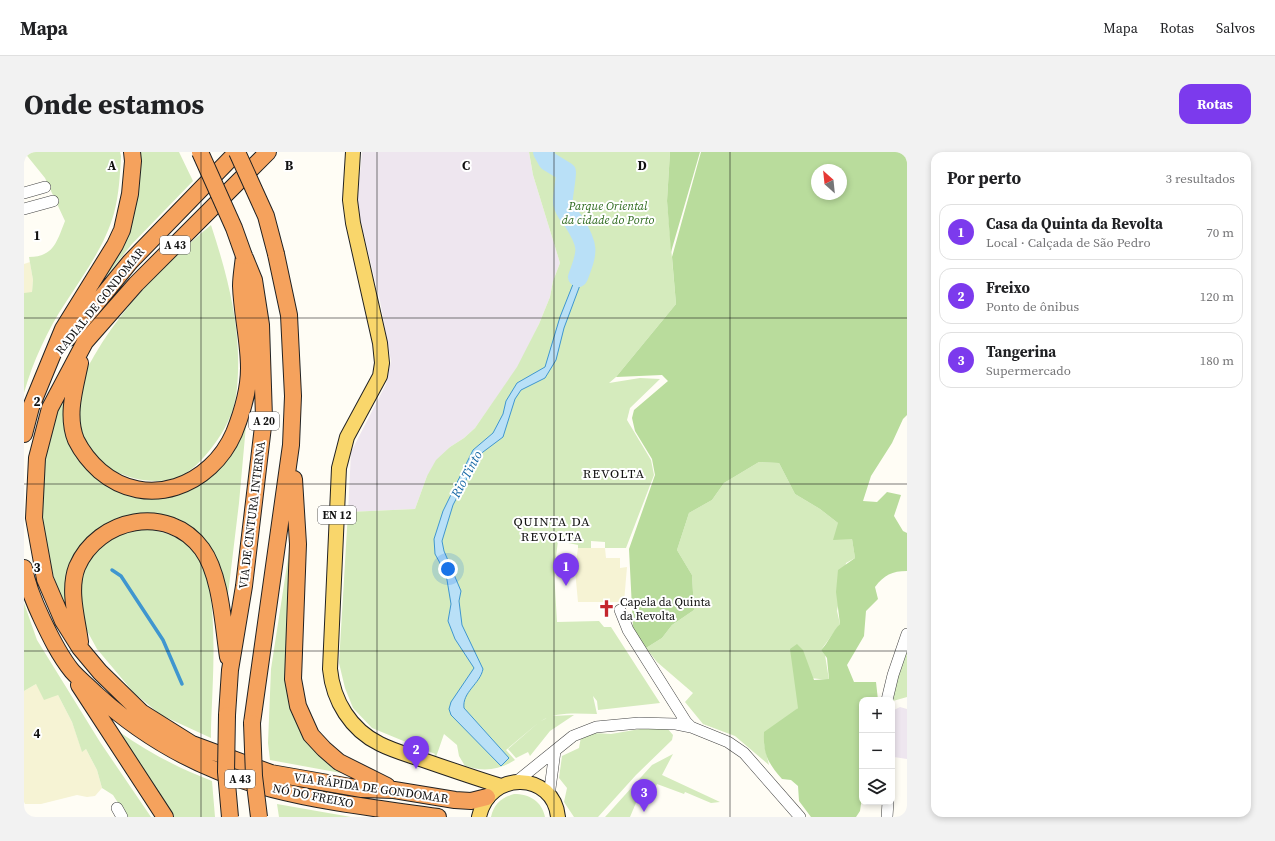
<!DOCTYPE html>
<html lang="pt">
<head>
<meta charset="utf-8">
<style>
	:root { --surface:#fff; --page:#f2f2f2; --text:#202124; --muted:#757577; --line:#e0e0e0; --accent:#7c3aed }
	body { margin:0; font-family:"Source Serif 4",serif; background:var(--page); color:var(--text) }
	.controls { position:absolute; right:12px; bottom:12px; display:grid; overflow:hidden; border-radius:8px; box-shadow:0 2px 6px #0003 }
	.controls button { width:36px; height:36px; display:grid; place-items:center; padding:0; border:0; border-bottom:1px solid var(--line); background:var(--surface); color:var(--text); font:20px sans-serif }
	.compass { position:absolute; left:787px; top:12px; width:36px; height:36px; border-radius:50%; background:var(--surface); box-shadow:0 2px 6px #0003; rotate:333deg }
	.you { position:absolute; left:424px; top:417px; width:14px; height:14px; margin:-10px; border:3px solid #fff; border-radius:50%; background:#1a73e8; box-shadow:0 0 0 6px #1a73e833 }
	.badge { display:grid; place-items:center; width:26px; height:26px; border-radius:50%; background:var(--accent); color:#fff; font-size:13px; font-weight:700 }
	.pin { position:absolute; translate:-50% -33px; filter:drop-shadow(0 1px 2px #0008) }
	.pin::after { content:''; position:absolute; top:21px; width:14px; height:12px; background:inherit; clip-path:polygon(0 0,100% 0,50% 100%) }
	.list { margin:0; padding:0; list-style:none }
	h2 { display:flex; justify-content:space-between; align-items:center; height:52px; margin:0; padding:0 16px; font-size:17px }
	h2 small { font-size:13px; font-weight:400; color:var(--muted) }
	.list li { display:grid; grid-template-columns:26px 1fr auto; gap:12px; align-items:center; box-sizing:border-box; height:56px; margin:0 8px 8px; padding:0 8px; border:1px solid var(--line); border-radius:12px }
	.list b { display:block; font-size:15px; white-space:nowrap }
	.list p { margin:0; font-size:13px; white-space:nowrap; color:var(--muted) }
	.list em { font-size:13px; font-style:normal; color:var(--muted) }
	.icon { flex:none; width:22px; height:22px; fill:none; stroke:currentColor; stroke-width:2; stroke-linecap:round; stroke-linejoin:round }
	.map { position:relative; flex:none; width:883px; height:665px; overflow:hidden; border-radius:12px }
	header { display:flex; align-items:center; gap:24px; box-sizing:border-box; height:56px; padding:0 20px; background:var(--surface); border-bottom:1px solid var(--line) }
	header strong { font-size:19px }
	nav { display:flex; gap:22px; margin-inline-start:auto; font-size:14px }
	.intro { display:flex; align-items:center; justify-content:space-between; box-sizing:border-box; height:96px; padding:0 24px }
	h1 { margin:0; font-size:28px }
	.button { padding:10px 18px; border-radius:12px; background:var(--accent); color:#fff; font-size:14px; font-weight:700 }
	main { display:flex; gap:24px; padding:0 24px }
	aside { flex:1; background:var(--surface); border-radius:12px; box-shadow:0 2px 6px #0003 }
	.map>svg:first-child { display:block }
	.industrial { fill:#eee6ef }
	.farmland { fill:#f6f3d4 }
	.green { fill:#d5ebbd }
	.forest { fill:#b9dc9c; fill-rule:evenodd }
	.water { fill:#b9e0f7; stroke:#3f96cf }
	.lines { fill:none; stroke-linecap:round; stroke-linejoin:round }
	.stream { stroke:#3f96cf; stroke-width:3.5 }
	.river { stroke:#b9e0f7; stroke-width:20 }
	.minor-casing { stroke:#444; stroke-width:12 }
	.major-casing { stroke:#222; stroke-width:16 }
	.highway-casing { stroke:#222; stroke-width:18 }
	.minor { stroke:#fff; stroke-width:11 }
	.major { stroke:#f9d66b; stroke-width:14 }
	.highway { stroke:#f5a25d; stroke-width:16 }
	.highway-bridge-casing { stroke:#222; stroke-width:18; stroke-linecap:butt }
	.highway-bridge { stroke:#f5a25d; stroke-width:16 }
	.grid { fill:none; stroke:#111; stroke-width:1; stroke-opacity:0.55 }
	.labels { text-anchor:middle; stroke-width:4; stroke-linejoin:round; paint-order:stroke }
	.shield { fill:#fff; stroke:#585858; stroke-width:1 }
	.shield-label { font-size:11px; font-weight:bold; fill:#111 }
	.park-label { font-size:12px; font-style:italic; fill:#2f6b1f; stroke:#fff }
	.street-label { font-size:12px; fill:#111; stroke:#fff }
	.poi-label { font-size:12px; fill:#111; stroke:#fff; text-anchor:start }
	.neighbourhood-label { font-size:13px; letter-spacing:1px; fill:#111; stroke:#fff }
	.water-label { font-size:13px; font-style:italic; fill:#1768a6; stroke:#fff }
	.grid-label { font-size:13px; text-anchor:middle; font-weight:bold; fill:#111; stroke:#fff; stroke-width:4; stroke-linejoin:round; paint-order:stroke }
</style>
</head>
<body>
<header>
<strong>Mapa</strong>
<nav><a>Mapa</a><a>Rotas</a><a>Salvos</a></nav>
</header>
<div class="intro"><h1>Onde estamos</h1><a class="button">Rotas</a></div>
<main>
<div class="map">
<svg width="883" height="665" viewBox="0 0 883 665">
	<rect width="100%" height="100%" fill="#fffdf5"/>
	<path class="industrial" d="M338,0H505L509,23L536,111L529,129L526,145L515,172L494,215L451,276L440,286L426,295L403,324L391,357L324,360L327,300L362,232L367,209L356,149L333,53Z
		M876,555L883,557V607L870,605L868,601V559Z"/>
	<path class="farmland" d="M6,110L9,128L8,141H0V112Z
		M554,396H581L582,406H596V416L603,415L600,450H554L551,418Z
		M12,532L34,543L48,570L58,599L62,597L73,618L78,636L71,644L63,645L53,643L17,652H1L0,650V539Z"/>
	<path class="green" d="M0,0H96L97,4C96,23 95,43 90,61C81,94 60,122 42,150C24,177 9,209 0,241V141L8,140L9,128L5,105C30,105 33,89 41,69L21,26Z
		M111,0H155L169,29L108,92L61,151L81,116Z
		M505,0H646L643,49L652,152L592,225L585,231L616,226L636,227L606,256L603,268L627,308L630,323L602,396H581V390L567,389V396H554V393L534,389L530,419L533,470L575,469L580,475H587L636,551L574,558L573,549L569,544L573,562C554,562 534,559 517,569L527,564L550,563L526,579L506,604L504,600L492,606L484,597L514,571L482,598L491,608C475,618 460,620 441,614L435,604L433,593L420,582L412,605L410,604L411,602L348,576L329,556L321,536L315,511L324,360L391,357L403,324L412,308L426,295L440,286L451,276L493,215L515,172L526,145L529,129L536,111L509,23Z
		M187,73C205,128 220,185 212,244C209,262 200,280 189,294C180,306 167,321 152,326C121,336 74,320 59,289C52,276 53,245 57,231C59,222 65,213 70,204C99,154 142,110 187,73Z
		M40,248C38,282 46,302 72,325L165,336L224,251L215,351L202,459L160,375L78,376L42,438V453H40C14,390 4,309 40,248Z
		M735,310L755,311L771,342L796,357L814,371L828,387L831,406L822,411L813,459L816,472L797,498L801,503L805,528L786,526L774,556L740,592L745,613L711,584L679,572L661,550L669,541L633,510L622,496L638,486L648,473L670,458L668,423L653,398L665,361L688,348L700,331Z
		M119,376C141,380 161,385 174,405C198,441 187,541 187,586L137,563L110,541L73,497L61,475L54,455L56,428L69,399L89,384Z
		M265,400L268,405L266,437L284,590L292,600L317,619V621L246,608L244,591L247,517Z
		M0,451L13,488L76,590L127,665H103L89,643L78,636L73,618L62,597L58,600L48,570L34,543L20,548L12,532L0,539Z
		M883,496V545L869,549L873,520Z
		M643,576L649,583L648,588L612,623L574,665H550L540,650L543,636L535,626L538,604L555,596L557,585L570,581L587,582L616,577Z
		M94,579C124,600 154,616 188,629L191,665H145Z
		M649,602L638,623L696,650L687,651L661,640L660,642L633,632L630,638L628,637L626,641L623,640L614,646L606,665H581L628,613Z
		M490,642C505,642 518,649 521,665H467C470,652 477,646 490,642Z
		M253,652L327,665H255Z"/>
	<path class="forest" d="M646,0H676L647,100L643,49Z
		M677,0H883V263L879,267L868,291L847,324L839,349L853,350L863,340L877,343L870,364L879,379L883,381V419C868,419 860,423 851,435L854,447L842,459L840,484L823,513L830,530H852L854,548H838V645L836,659L832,665H787L775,649L774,634L767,628L758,627C744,611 739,602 740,580L774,556L766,497L773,492L779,498L790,528L805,527L803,506L797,498C805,490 808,480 816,472L812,440L814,418L831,406L828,387L809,388L814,371L796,357L771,342L755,311L735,310L700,331L688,348L665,361L653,398L668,423L670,458L648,473L638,486L622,496L609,476L605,397L631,323L628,307L611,279L608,266L610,258L644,229L638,223L592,225L652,152L648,105ZM793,18H817V42H793Z"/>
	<path class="water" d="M567,96L568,101L540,176L532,208L521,226L497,238L491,247L479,285L455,303L429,353L418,389L420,399L437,439L435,449L438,473L459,517C456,532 438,540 440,556L485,606L477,614L427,563L425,557L427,550L450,516L431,487L424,469L427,452L422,422L411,402L410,387L419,359L449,298L469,281L479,262L482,249L493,231L521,215L536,165L557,112L558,102Z"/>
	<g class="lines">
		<path class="stream" d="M88,418L97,424L139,488L158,532"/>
		<path class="river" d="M519,0L524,9L542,20C542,28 538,47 539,51C541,60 545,63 550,70C565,94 564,99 554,125"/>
		<defs>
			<path id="minor" d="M0,41L21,35
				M0,57L29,49
				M596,458L604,478L662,570L667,575
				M863,548L869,523L883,482
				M492,630L549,584L572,575L615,571L652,572L667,575L704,590L720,601L776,665
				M525,644L531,599
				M93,656L98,665
				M863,665L864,650"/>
			<path id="major" d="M329,0L326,48L329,71L356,191L358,211L356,224L323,285L315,316L306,517C309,549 327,578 356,592C370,599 385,603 399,608C425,617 451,626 477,634
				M455,665C465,617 530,620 534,665"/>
			<path id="highway" d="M244,0L112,132L61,190L26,256L13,306L10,366L21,427L39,469L56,496L76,520L117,560L168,592L247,621L338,637L370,638L431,648L447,649L463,645
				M44,186L106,110L213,0
				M56,211C51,236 42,263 52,288C58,300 67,311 76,319C123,359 187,334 210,281C218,261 225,237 225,216C225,189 218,162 217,134C217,125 219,114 220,104
				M0,282L7,255L39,177L91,93L98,78L106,42L109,9L108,0
				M270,327L274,392L269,527L274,554L287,583L300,597L315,610L363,634
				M0,416C3,433 10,450 18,467C26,484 35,503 48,519C55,527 64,534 72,542C122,588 182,620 248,637C302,651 359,657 414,665
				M56,490C53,467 44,438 53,415C74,366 144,351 178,397C197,423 199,473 204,505
				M55,533L141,665
				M203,563L206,518L220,434L240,266L237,173L230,128L221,106
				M228,571L267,293L269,244L265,163L252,102"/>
		</defs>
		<use href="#minor" class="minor-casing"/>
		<use href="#major" class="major-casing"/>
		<use href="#highway" class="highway-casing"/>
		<use href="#minor" class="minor"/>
		<use href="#major" class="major"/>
		<use href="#highway" class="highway"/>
		<defs>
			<path id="highway-bridge" d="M176,0L210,76L220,104
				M213,0L242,64L252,102
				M203,563L202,620L206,665
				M228,571L230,624L235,665"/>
		</defs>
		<use href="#highway-bridge" class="highway-bridge-casing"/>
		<use href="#highway-bridge" class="highway-bridge"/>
	</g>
	<path class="grid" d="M177,0V665M353,0V665M530,0V665M706,0V665M0,166H883M0,332H883M0,499H883"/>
	<defs>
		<symbol id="church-bare" viewBox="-9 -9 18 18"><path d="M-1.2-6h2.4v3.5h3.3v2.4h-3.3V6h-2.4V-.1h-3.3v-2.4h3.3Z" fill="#c4262e" stroke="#fff" stroke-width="2.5" paint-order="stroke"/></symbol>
	</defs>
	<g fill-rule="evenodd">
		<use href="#church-bare" x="570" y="444" width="25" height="25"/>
	</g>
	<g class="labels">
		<g class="shield">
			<rect x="136" y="84" width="30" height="18" rx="3"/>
			<rect x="225" y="260" width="30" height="18" rx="3"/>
			<rect x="294" y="354" width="38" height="18" rx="3"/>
			<rect x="201" y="618" width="30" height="18" rx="3"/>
		</g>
		<g class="shield-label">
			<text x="151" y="97">A 43</text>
			<text x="240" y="273">A 20</text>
			<text x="313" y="367">EN 12</text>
			<text x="216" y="631">A 43</text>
		</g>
		<g class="park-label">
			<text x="584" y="58">Parque Oriental<tspan x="584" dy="14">da cidade do Porto</tspan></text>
		</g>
		<g class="street-label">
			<text transform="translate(76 149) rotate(-51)" y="4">RADIAL DE GONDOMAR</text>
			<text transform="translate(228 363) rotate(-83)" y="4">VIA DE CINTURA INTERNA</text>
			<text transform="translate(347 636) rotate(8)" y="4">VIA RÁPIDA DE GONDOMAR</text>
			<text transform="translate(289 644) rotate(11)" y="4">NÓ DO FREIXO</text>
		</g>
		<g class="poi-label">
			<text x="596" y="454">Capela da Quinta<tspan x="596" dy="14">da Revolta</tspan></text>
		</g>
		<g class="neighbourhood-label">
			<text x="590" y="326">REVOLTA</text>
			<text x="528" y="374">QUINTA DA<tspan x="528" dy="15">REVOLTA</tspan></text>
		</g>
		<g class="water-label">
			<text transform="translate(442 322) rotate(-62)" y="5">Rio Tinto</text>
		</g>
	</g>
	<g class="grid-label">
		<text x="88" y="18">A</text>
		<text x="265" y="18">B</text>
		<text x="442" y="18">C</text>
		<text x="618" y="18">D</text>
		<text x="13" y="88">1</text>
		<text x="13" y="254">2</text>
		<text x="13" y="420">3</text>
		<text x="13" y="586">4</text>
	</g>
</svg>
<div class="controls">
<button>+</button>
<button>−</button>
<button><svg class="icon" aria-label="layers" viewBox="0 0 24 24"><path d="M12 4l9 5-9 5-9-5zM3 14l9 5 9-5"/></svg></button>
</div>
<svg class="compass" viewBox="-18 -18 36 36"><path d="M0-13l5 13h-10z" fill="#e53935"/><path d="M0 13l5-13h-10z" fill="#757577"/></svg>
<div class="you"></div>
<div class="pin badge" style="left:542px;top:434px">1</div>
<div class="pin badge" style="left:392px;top:617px">2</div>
<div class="pin badge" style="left:620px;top:660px">3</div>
</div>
<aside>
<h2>Por perto<small>3 resultados</small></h2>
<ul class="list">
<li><span class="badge">1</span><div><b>Casa da Quinta da Revolta</b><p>Local · Calçada de São Pedro</p></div><em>70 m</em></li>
<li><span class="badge">2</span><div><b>Freixo</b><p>Ponto de ônibus</p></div><em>120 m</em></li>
<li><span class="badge">3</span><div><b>Tangerina</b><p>Supermercado</p></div><em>180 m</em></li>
</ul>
</aside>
</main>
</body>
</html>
